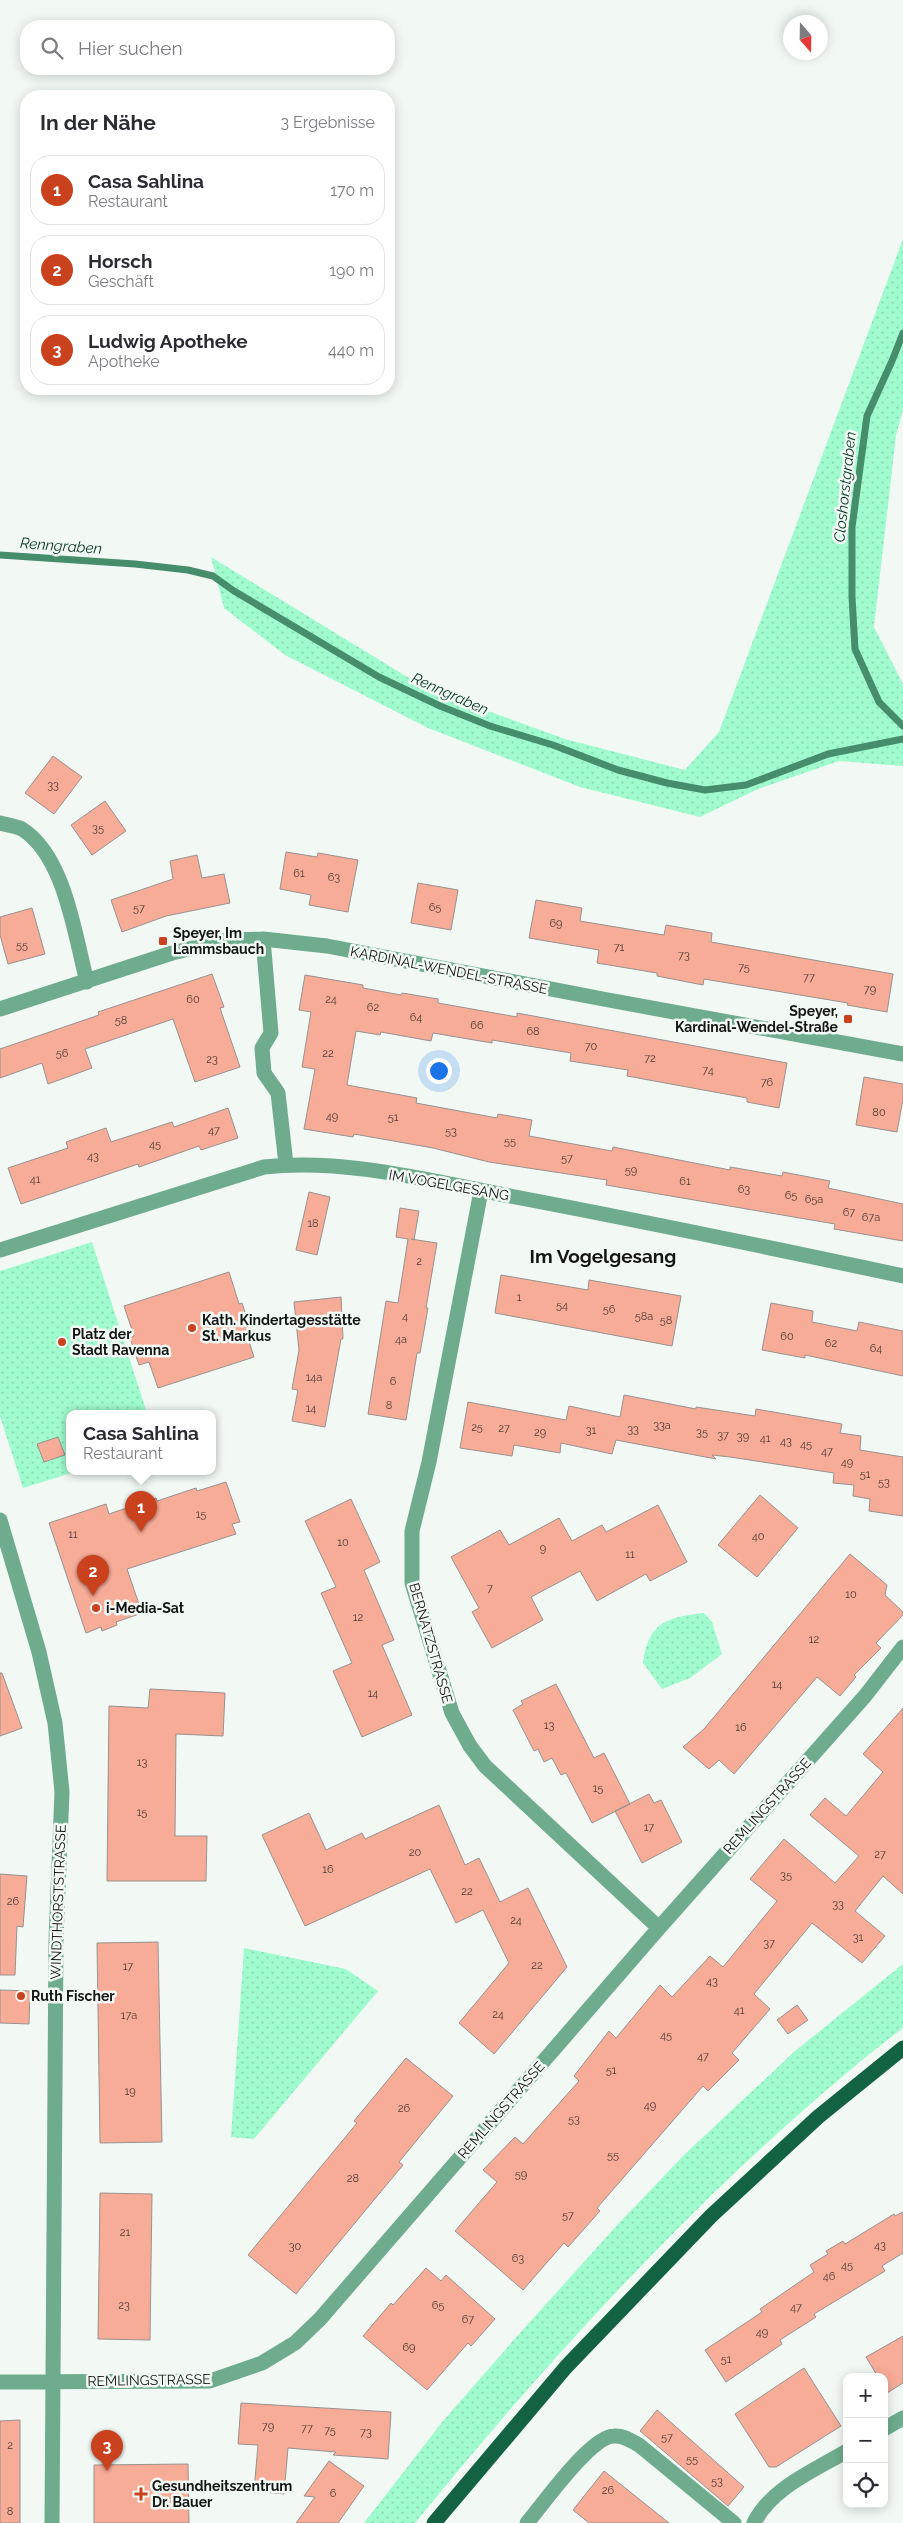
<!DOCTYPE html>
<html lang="de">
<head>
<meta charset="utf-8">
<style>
	:root { --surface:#fff; --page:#f7f7f7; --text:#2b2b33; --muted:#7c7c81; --line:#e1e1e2; --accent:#ca411d }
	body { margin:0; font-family:Raleway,sans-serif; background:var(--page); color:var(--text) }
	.controls { position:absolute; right:15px; bottom:15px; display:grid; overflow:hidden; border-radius:10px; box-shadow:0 2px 12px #0003 }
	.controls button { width:45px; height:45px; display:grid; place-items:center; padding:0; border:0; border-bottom:1px solid var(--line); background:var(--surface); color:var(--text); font:25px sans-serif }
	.compass { position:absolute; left:783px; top:15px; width:45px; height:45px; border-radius:50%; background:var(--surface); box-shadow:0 2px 12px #0003; rotate:160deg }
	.you { position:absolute; left:438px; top:1070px; width:18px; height:18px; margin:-12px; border:4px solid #fff; border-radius:50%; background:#1a73e8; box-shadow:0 0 0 8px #1a73e833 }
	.badge { display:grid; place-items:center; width:32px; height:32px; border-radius:50%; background:var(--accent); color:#fff; font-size:16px; font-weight:700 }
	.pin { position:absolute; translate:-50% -41px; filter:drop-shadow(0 1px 2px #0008) }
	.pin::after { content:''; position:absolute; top:26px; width:18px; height:15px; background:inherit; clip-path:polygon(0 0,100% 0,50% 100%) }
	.popup { position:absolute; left:66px; top:1410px; width:150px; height:65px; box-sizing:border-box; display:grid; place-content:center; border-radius:10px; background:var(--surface); filter:drop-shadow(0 1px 4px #0005); font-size:16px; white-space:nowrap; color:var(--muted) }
	.popup b { font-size:19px; color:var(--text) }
	.popup::after { content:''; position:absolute; left:50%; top:100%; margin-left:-10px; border:10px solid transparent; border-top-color:var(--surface) }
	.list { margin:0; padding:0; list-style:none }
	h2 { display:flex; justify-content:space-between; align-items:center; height:65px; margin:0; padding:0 20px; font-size:21px }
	h2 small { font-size:16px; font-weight:400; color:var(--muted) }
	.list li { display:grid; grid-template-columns:32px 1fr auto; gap:15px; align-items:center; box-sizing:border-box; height:70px; margin:0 10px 10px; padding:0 10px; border:1px solid var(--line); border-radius:20px }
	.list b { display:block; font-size:19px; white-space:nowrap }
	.list p { margin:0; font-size:16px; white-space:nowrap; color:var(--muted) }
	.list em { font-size:16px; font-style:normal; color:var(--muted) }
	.icon { flex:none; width:28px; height:28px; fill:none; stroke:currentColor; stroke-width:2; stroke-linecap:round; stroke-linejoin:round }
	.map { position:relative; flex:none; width:903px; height:2523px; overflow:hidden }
	.search { position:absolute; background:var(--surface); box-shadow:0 2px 12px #0003; left:20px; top:20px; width:375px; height:55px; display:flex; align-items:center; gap:12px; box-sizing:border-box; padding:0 18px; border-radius:20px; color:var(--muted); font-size:19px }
	.panel { position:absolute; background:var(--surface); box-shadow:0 2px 12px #0003; left:20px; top:90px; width:375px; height:305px; border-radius:20px }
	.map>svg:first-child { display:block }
	.green { fill:url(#green-dots) }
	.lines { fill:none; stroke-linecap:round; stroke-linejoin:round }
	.stream { stroke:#468d6c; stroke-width:7 }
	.building { fill:#f7ac98; stroke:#99918f }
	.street { stroke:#6eac8d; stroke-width:15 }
	.primary { stroke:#136343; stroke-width:15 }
	.poi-dot { fill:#ca411d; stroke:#f2f9f5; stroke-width:2 }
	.labels { text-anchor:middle; stroke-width:5; stroke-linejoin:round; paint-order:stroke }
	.number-label { font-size:11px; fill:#4c3b35 }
	.poi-label { font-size:14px; font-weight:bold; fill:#131514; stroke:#f2f9f5; text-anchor:start }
	.street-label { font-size:14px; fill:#131514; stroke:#f2f9f5 }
	.water-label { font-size:15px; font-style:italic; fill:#083623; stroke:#f2f9f5 }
	.district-label { font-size:19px; font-weight:bold; fill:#131514; stroke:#f2f9f5 }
</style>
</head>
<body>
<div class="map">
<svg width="903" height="2523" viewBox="0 0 903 2523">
	<defs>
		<pattern id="green-dots" width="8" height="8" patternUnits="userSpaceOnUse" patternTransform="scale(1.25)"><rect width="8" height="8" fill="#a0fcce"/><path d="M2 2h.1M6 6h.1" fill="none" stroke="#89d7b0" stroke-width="1.8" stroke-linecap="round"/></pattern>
	</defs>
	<rect width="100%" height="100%" fill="#f2f9f5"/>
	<path class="green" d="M903,239V410L896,435L874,627L903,684V766L839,761L758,789L700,817L580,787L428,728L285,655L224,608L211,557L427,689L565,739L685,770L719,732Z
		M92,1242L147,1413H70V1471H78L23,1488L0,1416V1271Z
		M704,1613L712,1622L722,1654L690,1678L662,1689L643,1663C648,1623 666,1617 704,1613Z
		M244,1948L346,1969L378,1991L254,2139L231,2137Z
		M903,1964V2028C846,2071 794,2118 742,2166C624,2277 517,2398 415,2523H364L443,2421L511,2343L619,2223L686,2153L795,2051Z"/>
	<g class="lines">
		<path class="stream" d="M903,333L892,361L867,416L852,527V597L855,649L879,702L903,726
			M0,555L135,564L188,570L213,576L234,591L379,677L440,706L490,726L553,745L618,770L667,783L705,790L746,785L828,754L903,739"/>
	</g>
	<path class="building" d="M53,756L82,777L54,814L25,793Z
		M105,801L126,831L92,855L71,825Z
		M286,852L317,857L318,853L358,860L348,912L309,905L311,895L280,889Z
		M197,855L202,878L224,874L230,903L166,916L122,932L111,900L173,879L170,861Z
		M418,883L458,890L451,930L411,923Z
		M536,900L582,908L580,921L664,935L666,925L712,933L711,942L893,974L887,1012L847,1005L848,1003L704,979L703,985L657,976V973L597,963L599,950L529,938Z
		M32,908L45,954L8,964L0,935V917Z
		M212,974L224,1007L220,1008L240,1067L195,1082L173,1019L85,1049L92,1068L48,1084L42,1063L0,1078V1049L99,1015L98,1012Z
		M305,975L363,985V988L401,995L402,993L438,999V1003L517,1017V1013L787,1063L779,1108L747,1102V1098L627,1076L628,1070L570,1061L571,1053L492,1040V1043L433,1033L431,1041L381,1032L380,1035L356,1031L347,1085L417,1098L416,1103L497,1118L498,1114L532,1120L529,1136L612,1151L613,1147L730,1170V1167L782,1176L783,1172L830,1181L828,1188L903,1204V1241L834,1229L835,1224L606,1185L607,1180L489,1162L433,1148L354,1134L353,1137L304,1129L315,1069L302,1067L311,1012L299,1010Z
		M864,1077L903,1084V1099L897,1132L856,1125Z
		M228,1108L238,1138L201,1150L199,1146L139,1167L138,1164L21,1204L8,1168L68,1148L66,1142L106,1128L111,1142L172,1122L174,1127Z
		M309,1192L330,1197L317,1255L296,1250Z
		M400,1208L419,1211L414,1240L411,1239L437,1243L426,1308H428L420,1353H417L406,1420L368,1414L386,1301L398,1303L408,1239L396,1237Z
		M229,1272L239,1304L242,1303L251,1330L246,1332L254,1357L158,1388L149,1362L139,1365L130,1338L134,1336L124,1306Z
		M501,1275L588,1290L589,1280L681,1296L672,1346L495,1313Z
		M341,1297L343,1339H341L325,1427L292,1421L298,1390L292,1389L299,1350L294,1302Z
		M771,1303L813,1311L812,1322L857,1331L859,1322L903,1331V1376L805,1355V1358L762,1350Z
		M624,1395L696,1409V1407L755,1416L756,1409L842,1424L840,1433L861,1436L860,1450L903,1457V1516L869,1511L870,1499L853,1496L854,1485L833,1483L834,1473L730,1457L712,1455L716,1459L616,1440L612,1454L561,1443L560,1453L514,1445L512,1456L460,1448L468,1402L566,1420L569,1406L620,1417Z
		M58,1437L65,1455L44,1462L37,1444Z
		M226,1482L240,1522L232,1524L236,1534L127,1569L142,1613L116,1622L117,1625L102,1631L101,1627L86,1633L49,1523L106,1504L109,1514L156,1498L157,1501L196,1488L197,1491Z
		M760,1495L798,1528L757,1577L718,1545Z
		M351,1499L380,1562L364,1570L394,1640L382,1645L412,1715L362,1737L333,1671L352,1663L321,1593L336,1587L305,1521Z
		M658,1505L687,1562L650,1581L646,1574L597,1601L580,1571L531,1597L543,1620L492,1648L472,1612L479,1608L451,1557L500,1530L509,1545L559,1518L572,1541L602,1525L606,1532Z
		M850,1554L887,1585L885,1595L903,1612V1615L876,1643L881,1648L854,1675L856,1677L840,1696L817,1677L734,1774L719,1760L709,1769L683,1747L704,1729Z
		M0,1673H2L22,1728L0,1736Z
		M556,1684L594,1758L604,1753L630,1804L592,1823L566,1773L561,1775L552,1758L544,1762L538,1749L534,1751L513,1710L523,1704L521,1701Z
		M150,1689L225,1693L223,1736L176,1734L175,1836H207L206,1881H107L109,1706L148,1708Z
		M903,1708V1894L883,1876L855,1911L885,1936L862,1963L812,1923L754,1994L770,2009L732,2053L739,2060L708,2091L703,2086L597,2208L600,2211L568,2247L564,2243L523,2290L455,2231L497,2182L483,2170L515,2137L523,2144L579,2081L574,2076L609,2031L616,2038L660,1985L672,1997L710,1956L723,1967L777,1901L750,1879L784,1839L835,1883L859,1856L810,1815L825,1798L846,1816L883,1772L863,1754Z
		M649,1794L654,1803L661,1800L682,1842L642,1863L615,1811Z
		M439,1805L465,1865L479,1858L500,1902L528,1888L567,1967L494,2054L459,2023L509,1963L483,1910L456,1923L430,1869L305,1926L262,1835L309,1813L326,1850L362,1833L365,1839Z
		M0,1874L27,1876L23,1927L17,1926L15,1975H0Z
		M158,1942L162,2142L100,2143L97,1943Z
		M0,1990L30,1991L29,2024L0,2023Z
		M797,2005L808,2020L788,2034L777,2020Z
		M406,2058L453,2096L399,2162L403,2165L296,2294L248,2255L357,2123L354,2121Z
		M100,2193L152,2194L150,2340L98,2339Z
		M903,2212V2253L882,2266L885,2271L814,2314L816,2317L780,2340L782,2344L726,2382L705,2350L762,2312L760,2309L814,2272L810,2265L828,2254L826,2251L843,2241L845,2244L894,2214L895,2216Z
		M426,2268L441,2281L446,2275L495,2319L471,2346L468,2343L427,2390L363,2336L391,2303L393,2305Z
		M903,2336V2383L887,2393L884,2388V2377H878L866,2357Z
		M804,2368L841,2426L776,2467H769L735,2414Z
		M241,2403L391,2412L388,2459L333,2455L336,2452L288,2448L284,2494L254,2491L258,2445L238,2444Z
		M657,2410L744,2487L728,2506L640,2431Z
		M20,2420V2523H0V2421Z
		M329,2461L364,2486L338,2523H296L315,2497L304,2496Z
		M188,2464L189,2523H94V2465Z
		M604,2471L669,2523H589L573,2510Z"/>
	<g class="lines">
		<path class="street" d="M0,823C7,825 16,826 22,829C65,856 75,936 87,982
			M263,939L271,1033L262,1048L264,1073L278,1093L286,1164
			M0,1009L172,953L226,940L263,939L327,946L603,999L903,1054
			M481,1191L429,1462L412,1531V1583L452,1713L470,1746L485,1766L659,1928
			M0,1250L264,1167C345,1158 431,1181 510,1196C642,1221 772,1248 903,1276
			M0,1520L39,1652L55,1723L62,1792L56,1939L52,2523
			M0,2382L210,2381L262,2363L295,2343L320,2319L659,1928L865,1696L903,1647
			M884,2429L903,2418
			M527,2523C543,2504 591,2436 614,2436C623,2435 631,2441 639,2445L734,2523
			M754,2523C771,2488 815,2470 847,2451"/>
		<path class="primary" d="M434,2523L566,2367L711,2216L818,2117L903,2048"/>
	</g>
	<g class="poi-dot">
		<rect x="158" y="936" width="10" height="10" rx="2.5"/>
		<rect x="843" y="1014" width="10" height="10" rx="2.5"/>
		<circle cx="192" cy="1328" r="5"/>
		<circle cx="62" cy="1342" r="5"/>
		<circle cx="96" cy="1608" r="5"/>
		<circle cx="21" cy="1996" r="5"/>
		<path d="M138.5 2486.5h5v5h5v5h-5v5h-5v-5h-5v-5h5z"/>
	</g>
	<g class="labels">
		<g class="number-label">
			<text x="53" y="789">33</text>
			<text x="98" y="832">35</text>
			<text x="299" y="877">61</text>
			<text x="334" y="881">63</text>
			<text x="435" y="911">65</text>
			<text x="139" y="912">57</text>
			<text x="556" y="927">69</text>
			<text x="22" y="949">55</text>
			<text x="619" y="951">71</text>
			<text x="684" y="959">73</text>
			<text x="744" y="971">75</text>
			<text x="809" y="981">77</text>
			<text x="870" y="993">79</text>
			<text x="193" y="1003">60</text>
			<text x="331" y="1003">24</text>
			<text x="373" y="1011">62</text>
			<text x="416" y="1021">64</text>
			<text x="121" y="1024">58</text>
			<text x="477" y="1029">66</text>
			<text x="533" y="1035">68</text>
			<text x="591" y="1050">70</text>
			<text x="62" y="1057">56</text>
			<text x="328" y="1057">22</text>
			<text x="650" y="1062">72</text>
			<text x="212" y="1063">23</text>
			<text x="708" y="1074">74</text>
			<text x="767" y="1086">76</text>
			<text x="879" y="1116">80</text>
			<text x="332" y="1120">49</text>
			<text x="393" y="1121">51</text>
			<text x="214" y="1134">47</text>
			<text x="451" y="1135">53</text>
			<text x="510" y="1145">55</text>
			<text x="155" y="1148">45</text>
			<text x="93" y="1160">43</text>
			<text x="567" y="1162">57</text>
			<text x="631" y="1174">59</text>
			<text x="35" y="1183">41</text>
			<text x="685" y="1185">61</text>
			<text x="744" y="1193">63</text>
			<text x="791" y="1199">65</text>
			<text x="814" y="1203">65a</text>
			<text x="849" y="1216">67</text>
			<text x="871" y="1221">67a</text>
			<text x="313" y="1227">18</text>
			<text x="419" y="1265">2</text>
			<text x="519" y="1301">1</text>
			<text x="562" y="1309">54</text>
			<text x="609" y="1313">56</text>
			<text x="405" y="1320">4</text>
			<text x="644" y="1320">58a</text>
			<text x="666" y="1324">58</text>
			<text x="787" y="1340">60</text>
			<text x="401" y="1343">4a</text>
			<text x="831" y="1347">62</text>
			<text x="876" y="1352">64</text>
			<text x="314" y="1381">14a</text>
			<text x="393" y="1385">6</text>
			<text x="389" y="1409">8</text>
			<text x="311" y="1412">14</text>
			<text x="662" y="1429">33a</text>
			<text x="477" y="1431">25</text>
			<text x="504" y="1432">27</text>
			<text x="633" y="1433">33</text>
			<text x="591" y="1434">31</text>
			<text x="540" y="1436">29</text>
			<text x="702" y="1436">35</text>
			<text x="723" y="1439">37</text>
			<text x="743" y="1440">39</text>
			<text x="765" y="1442">41</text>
			<text x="786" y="1445">43</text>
			<text x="806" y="1448">45</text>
			<text x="827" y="1455">47</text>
			<text x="847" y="1466">49</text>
			<text x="865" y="1478">51</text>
			<text x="884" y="1486">53</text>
			<text x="201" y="1518">15</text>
			<text x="73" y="1538">11</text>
			<text x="758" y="1540">40</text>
			<text x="343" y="1546">10</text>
			<text x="543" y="1552">9</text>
			<text x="630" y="1558">11</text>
			<text x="490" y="1592">7</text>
			<text x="851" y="1598">10</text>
			<text x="358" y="1621">12</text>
			<text x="814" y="1643">12</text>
			<text x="777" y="1688">14</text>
			<text x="373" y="1697">14</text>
			<text x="549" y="1729">13</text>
			<text x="741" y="1731">16</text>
			<text x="142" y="1766">13</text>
			<text x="598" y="1792">15</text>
			<text x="142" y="1816">15</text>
			<text x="649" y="1831">17</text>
			<text x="415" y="1856">20</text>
			<text x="880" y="1858">27</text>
			<text x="328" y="1873">16</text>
			<text x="786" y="1879">35</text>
			<text x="467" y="1895">22</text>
			<text x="13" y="1905">26</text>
			<text x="838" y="1908">33</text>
			<text x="516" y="1924">24</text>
			<text x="858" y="1941">31</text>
			<text x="769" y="1947">37</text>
			<text x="537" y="1969">22</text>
			<text x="128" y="1970">17</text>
			<text x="712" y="1985">43</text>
			<text x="739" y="2014">41</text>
			<text x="498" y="2018">24</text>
			<text x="129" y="2019">17a</text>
			<text x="666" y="2039">45</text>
			<text x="703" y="2060">47</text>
			<text x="611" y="2074">51</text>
			<text x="130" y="2095">19</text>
			<text x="650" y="2109">49</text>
			<text x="404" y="2112">26</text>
			<text x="574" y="2123">53</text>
			<text x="613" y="2159">55</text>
			<text x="521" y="2178">59</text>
			<text x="353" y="2182">28</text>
			<text x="568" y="2219">57</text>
			<text x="125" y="2236">21</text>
			<text x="880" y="2249">43</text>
			<text x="295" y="2250">30</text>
			<text x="518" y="2262">63</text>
			<text x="847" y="2269">45</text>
			<text x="829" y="2280">46</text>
			<text x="124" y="2309">23</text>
			<text x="438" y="2309">65</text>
			<text x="796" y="2311">47</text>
			<text x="468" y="2323">67</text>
			<text x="762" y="2336">49</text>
			<text x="409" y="2351">69</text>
			<text x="726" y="2363">51</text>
			<text x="268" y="2430">79</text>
			<text x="307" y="2432">77</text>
			<text x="330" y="2434">75</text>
			<text x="366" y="2436">73</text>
			<text x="667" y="2441">57</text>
			<text x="10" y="2449">2</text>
			<text x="692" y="2463">55</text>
			<text x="717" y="2485">53</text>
			<text x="608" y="2494">26</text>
			<text x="333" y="2497">6</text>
			<text x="10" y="2515">8</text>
		</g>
		<g class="poi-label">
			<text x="173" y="938">Speyer, Im<tspan x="173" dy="16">Lammsbauch</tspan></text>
			<text x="838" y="1016" text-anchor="end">Speyer,<tspan x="838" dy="16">Kardinal-Wendel-Straße</tspan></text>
			<text x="202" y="1325">Kath. Kindertagesstätte<tspan x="202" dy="16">St. Markus</tspan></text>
			<text x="72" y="1339">Platz der<tspan x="72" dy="16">Stadt Ravenna</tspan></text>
			<text x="106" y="1613">i-Media-Sat</text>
			<text x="31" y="2001">Ruth Fischer</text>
			<text x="152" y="2491">Gesundheitszentrum<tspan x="152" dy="16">Dr. Bauer</tspan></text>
		</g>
		<g class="street-label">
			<text transform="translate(449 970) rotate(11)" y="5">KARDINAL-WENDEL-STRASSE</text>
			<text transform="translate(449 1185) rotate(10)" y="5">IM VOGELGESANG</text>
			<text transform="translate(431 1643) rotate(74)" y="5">BERNATZSTRASSE</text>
			<text transform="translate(767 1806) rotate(-48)" y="5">REMLINGSTRASSE</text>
			<text transform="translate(58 1902) rotate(-88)" y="5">WINDTHORSTSTRASSE</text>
			<text transform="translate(501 2110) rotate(-49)" y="5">REMLINGSTRASSE</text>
			<text transform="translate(149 2380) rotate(-1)" y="5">REMLINGSTRASSE</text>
		</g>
		<g class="water-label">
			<text transform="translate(845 487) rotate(-84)" y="5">Closhorstgraben</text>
			<text transform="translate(61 546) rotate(4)" y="5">Renngraben</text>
			<text transform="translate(450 694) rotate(24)" y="5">Renngraben</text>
		</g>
		<g class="district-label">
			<text x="603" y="1263">Im Vogelgesang</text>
		</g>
	</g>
</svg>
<div class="controls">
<button>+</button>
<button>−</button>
<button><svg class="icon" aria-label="locate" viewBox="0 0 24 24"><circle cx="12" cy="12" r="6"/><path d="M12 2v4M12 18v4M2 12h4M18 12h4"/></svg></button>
</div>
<svg class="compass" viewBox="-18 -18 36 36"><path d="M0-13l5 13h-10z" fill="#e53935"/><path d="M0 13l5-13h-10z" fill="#7c7c81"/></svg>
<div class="you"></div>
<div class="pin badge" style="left:141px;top:1532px">1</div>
<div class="popup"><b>Casa Sahlina</b>Restaurant</div>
<div class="pin badge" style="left:93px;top:1596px">2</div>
<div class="pin badge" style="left:107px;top:2471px">3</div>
<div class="search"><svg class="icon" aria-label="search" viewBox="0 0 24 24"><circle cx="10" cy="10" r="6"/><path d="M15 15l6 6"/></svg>Hier suchen</div>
<section class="panel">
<h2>In der Nähe<small>3 Ergebnisse</small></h2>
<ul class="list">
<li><span class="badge">1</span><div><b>Casa Sahlina</b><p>Restaurant</p></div><em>170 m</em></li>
<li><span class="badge">2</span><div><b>Horsch</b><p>Geschäft</p></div><em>190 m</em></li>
<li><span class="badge">3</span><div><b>Ludwig Apotheke</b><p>Apotheke</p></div><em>440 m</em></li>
</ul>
</section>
</div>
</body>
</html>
